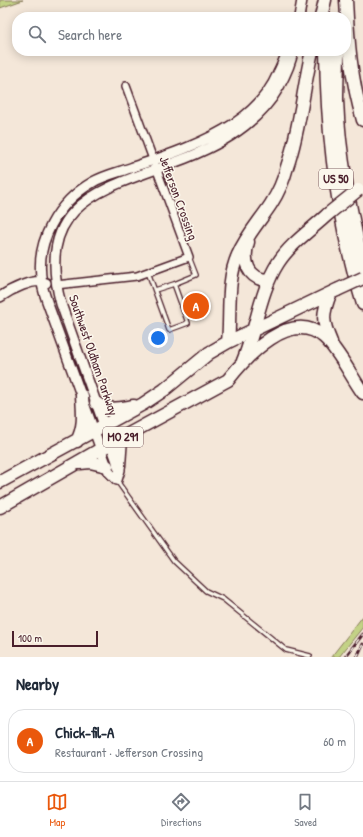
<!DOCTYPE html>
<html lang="en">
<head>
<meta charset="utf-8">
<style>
	:root { --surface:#fff; --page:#f6f6f7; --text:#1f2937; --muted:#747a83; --line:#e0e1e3; --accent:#ea580c }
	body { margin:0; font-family:"Patrick Hand",sans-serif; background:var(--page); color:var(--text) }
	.scale { position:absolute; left:12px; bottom:10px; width:86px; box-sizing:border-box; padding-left:4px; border:2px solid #4a1f2b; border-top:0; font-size:11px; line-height:14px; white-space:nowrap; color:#4a1f2b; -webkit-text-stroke:3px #fbf7ec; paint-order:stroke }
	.you { position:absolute; left:158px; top:338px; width:14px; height:14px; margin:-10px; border:3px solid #fff; border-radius:50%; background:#1a73e8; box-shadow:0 0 0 6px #1a73e833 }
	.badge { display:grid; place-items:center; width:26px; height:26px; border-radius:50%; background:var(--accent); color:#fff; font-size:13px; font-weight:700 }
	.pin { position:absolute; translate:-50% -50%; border:2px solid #fff; box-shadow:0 1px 4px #0006 }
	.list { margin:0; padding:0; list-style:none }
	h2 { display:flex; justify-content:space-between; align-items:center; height:52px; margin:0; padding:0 16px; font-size:17px }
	h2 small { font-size:13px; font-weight:400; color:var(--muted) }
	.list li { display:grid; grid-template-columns:26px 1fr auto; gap:12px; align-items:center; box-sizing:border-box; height:64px; margin:0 8px 8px; padding:0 8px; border:1px solid var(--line); border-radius:16px }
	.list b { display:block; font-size:15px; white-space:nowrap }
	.list p { margin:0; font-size:13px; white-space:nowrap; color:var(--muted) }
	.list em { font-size:13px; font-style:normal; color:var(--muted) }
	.icon { flex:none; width:22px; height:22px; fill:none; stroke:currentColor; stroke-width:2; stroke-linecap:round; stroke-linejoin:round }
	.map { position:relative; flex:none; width:363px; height:657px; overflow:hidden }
	.search { position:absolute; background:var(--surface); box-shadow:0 2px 10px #0003; left:12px; right:12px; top:12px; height:44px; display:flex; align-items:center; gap:10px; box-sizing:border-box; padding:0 14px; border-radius:16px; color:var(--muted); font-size:15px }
	.sheet { height:124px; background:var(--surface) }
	nav { display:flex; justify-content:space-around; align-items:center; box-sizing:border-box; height:56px; border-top:1px solid var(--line); background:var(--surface); font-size:11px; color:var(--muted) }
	nav a { display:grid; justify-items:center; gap:2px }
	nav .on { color:var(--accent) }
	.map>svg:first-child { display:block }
	.green { fill:#c3d286; stroke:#867858 }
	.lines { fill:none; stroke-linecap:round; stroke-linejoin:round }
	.lane-casing { stroke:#4a1f2b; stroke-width:6 }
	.street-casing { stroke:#4a1f2b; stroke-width:10 }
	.secondary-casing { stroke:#4a1f2b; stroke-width:12 }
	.highway-casing { stroke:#4a1f2b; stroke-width:15 }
	.lane { stroke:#fbf7ec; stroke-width:3.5 }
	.street { stroke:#fbf7ec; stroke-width:7 }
	.secondary { stroke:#fbf7ec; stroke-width:9 }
	.highway { stroke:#fbf7ec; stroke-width:12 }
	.rail-casing { stroke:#4a1f2b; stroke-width:3 }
	.rail { stroke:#fbf7ec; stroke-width:1.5; stroke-dasharray:4.5; stroke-linecap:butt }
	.highway-bridge-casing { stroke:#4a1f2b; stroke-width:15; stroke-linecap:butt }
	.highway-bridge { stroke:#fbf7ec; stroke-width:12 }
	.labels { text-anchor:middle; stroke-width:3; stroke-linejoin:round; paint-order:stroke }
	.shield { fill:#fbf7ec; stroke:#7f6065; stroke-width:1 }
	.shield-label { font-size:12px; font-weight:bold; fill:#4a1f2b }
	.street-label { font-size:13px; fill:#4a1f2b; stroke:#fbf7ec }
</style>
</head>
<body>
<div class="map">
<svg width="363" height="657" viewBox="0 0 363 657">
	<rect width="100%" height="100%" fill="#f4e7d9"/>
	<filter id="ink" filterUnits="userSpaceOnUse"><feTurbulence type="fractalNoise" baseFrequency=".025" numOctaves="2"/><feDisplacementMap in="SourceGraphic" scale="8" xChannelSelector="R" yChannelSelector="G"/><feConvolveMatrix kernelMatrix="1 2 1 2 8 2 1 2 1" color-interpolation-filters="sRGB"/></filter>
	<g filter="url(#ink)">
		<path class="green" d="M0,0H23L0,8Z
			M363,616V627L339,657H331Z"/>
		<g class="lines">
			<defs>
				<path id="lane" d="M148,272L169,330L188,323L174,284L155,290
					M174,284L196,275L189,257
					M117,481L174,561L206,591L223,599L286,650L310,656"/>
				<path id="street" d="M56,285L137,276L189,257L126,86"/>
				<path id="secondary" d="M299,17L302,0
					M288,51C284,58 282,66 278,73C269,94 254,110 235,123C205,143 167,156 133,167C120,172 105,175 93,182C58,202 34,242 42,283C43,291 46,299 49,307L109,472L117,480L120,470L61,304C30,191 121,187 198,153C230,139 261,119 279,87C285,76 291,64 293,51
					M0,297C10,290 35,277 46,283"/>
				<path id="highway" d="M346,0C348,41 351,80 363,120
					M321,17L325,0
					M326,51C327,136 337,222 363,304
					M338,51C338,67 337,84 337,100C339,156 351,212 363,267
					M248,242C242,261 248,280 269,280
					M330,294C322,315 322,321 331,342
					M228,342C231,313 226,281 238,255C246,236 260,221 271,204C278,193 284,179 287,167C300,130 303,89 312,51
					M243,361C256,330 260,291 278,263C290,244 311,230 328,214
					M96,403C107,412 121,408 134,406
					M77,441C85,426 83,413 82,396
					M80,463L90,462L107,466
					M119,466L121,438
					M0,482L143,404L164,390L209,353L228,342L337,290
					M0,507L101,449L228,380C247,356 290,308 324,337C338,349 352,378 363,393"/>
			</defs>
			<use href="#lane" class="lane-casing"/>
			<use href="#street" class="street-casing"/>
			<use href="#secondary" class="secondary-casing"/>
			<use href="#highway" class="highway-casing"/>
			<use href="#lane" class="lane"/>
			<use href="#street" class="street"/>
			<use href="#secondary" class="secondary"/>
			<use href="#highway" class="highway"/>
			<defs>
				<path id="rail" d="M345,657L363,634
					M357,657L363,644"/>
			</defs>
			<use href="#rail" class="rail-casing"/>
			<use href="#rail" class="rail"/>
			<defs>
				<path id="highway-bridge" d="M328,214L358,190
					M337,290L363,278"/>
			</defs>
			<use href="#highway-bridge" class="highway-bridge-casing"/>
			<use href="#highway-bridge" class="highway-bridge"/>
		</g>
	</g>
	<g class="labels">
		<g class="shield">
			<rect x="319" y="169" width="34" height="20" rx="3"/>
			<rect x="103" y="427" width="40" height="20" rx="3"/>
		</g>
		<g class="shield-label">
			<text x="336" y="183">US 50</text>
			<text x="123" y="441">MO 291</text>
		</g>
		<g class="street-label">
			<text transform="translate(179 198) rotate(70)" y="5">Jefferson Crossing</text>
			<text transform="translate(94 355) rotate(71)" y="5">Southwest Oldham Parkway</text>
		</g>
	</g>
</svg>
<div class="scale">100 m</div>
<div class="you"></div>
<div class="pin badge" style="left:196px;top:306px">A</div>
<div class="search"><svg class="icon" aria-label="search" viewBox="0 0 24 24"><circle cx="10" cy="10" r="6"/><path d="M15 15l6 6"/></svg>Search here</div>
</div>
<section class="sheet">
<h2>Nearby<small></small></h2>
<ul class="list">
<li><span class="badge">A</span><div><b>Chick-fil-A</b><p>Restaurant · Jefferson Crossing</p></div><em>60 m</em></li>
</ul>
</section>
<nav>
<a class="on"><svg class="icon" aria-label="map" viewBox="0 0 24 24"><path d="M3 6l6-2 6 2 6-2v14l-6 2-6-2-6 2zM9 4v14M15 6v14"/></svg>Map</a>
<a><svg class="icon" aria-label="directions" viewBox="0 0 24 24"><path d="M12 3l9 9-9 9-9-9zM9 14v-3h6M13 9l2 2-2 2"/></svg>Directions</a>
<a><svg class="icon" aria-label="saved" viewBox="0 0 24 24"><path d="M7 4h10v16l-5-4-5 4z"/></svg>Saved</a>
</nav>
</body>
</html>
